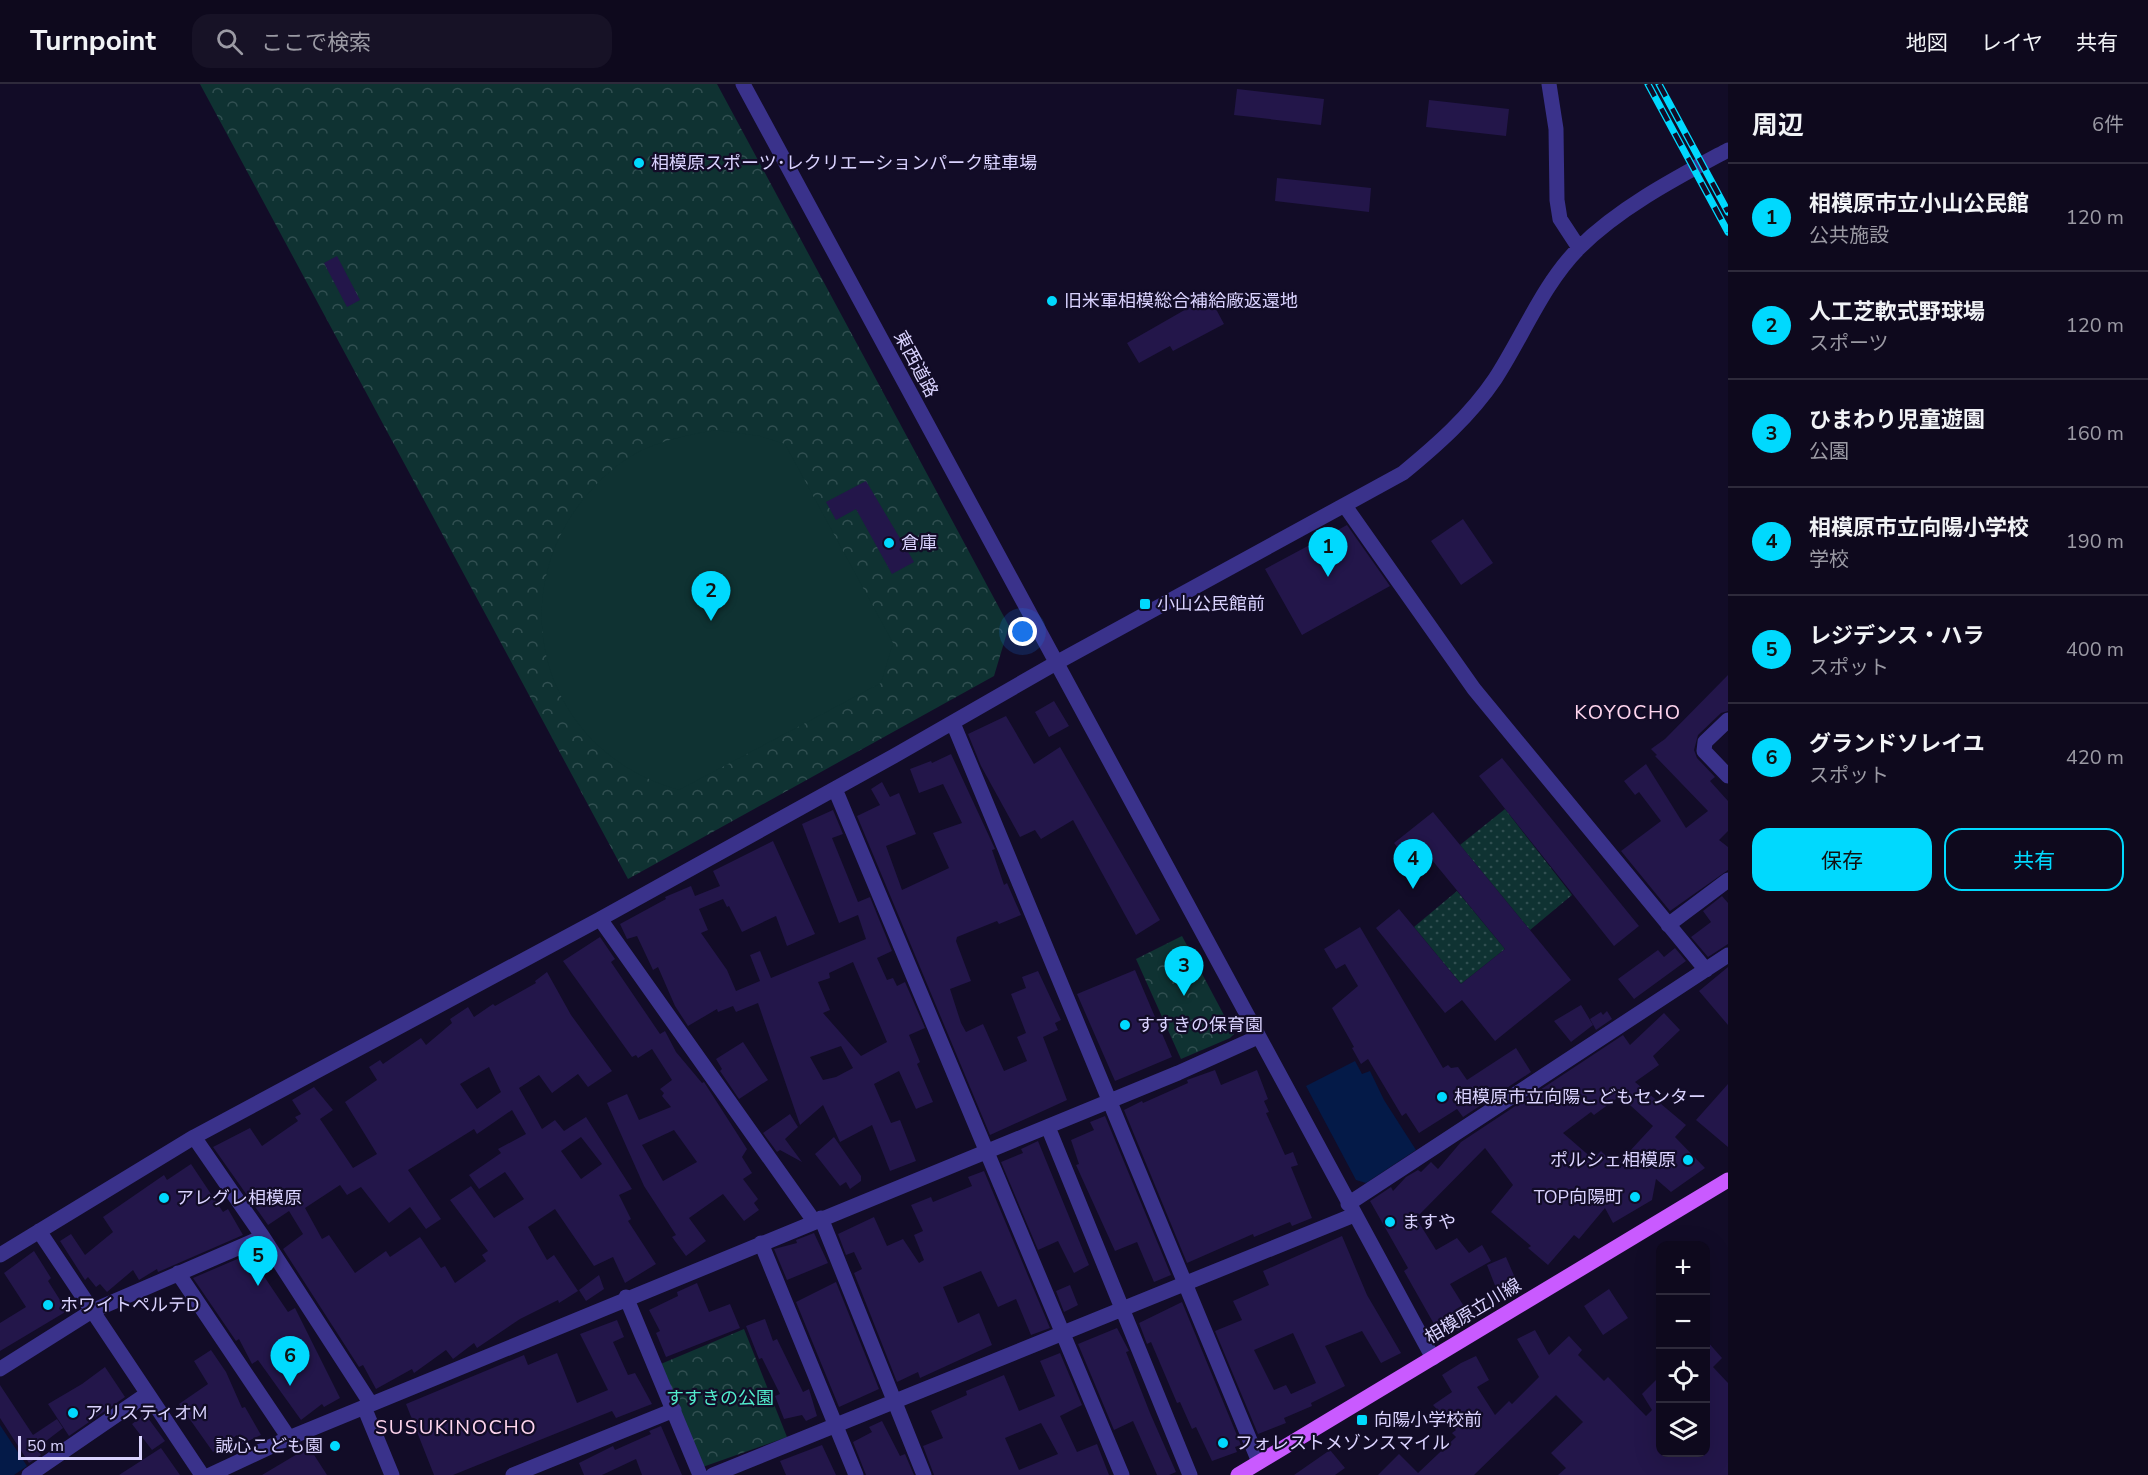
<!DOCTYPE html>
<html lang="ja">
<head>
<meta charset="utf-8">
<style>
	:root { --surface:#0e091d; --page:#171226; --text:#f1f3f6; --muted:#9b9aa4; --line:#2e2a3b; --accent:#00d9fe }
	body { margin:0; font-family:"Nunito Sans","Noto Sans JP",sans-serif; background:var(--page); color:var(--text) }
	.controls { position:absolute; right:18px; bottom:18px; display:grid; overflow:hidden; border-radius:12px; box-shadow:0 6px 24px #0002 }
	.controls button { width:54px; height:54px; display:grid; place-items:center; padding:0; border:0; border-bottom:2px solid var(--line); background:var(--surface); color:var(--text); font:30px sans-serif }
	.scale { position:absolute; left:18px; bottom:15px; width:124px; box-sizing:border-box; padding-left:6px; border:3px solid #dad3ff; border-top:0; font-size:16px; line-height:21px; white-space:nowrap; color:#dad3ff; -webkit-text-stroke:4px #120c27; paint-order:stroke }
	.you { position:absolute; left:1023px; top:548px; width:21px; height:21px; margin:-15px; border:4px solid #fff; border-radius:50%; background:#1a73e8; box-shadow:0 0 0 9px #1a73e833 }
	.badge { display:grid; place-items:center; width:39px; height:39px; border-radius:50%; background:var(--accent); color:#111; font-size:20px; font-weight:700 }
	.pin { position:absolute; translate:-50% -50px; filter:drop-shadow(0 2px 3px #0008) }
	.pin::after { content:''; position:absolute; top:32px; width:21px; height:18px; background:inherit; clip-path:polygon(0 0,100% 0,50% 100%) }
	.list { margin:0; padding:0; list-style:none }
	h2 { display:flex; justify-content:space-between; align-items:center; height:78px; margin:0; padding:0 24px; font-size:26px }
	h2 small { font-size:20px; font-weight:400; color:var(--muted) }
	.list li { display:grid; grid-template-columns:39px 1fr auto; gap:18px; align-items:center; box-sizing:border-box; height:108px; padding:0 24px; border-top:2px solid var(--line) }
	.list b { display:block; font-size:22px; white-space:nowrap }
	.list p { margin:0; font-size:20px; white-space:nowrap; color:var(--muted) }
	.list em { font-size:20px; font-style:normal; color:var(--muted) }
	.actions { display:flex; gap:12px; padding:18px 24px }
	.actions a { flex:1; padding:14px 0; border:2px solid var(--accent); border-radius:18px; text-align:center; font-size:21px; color:var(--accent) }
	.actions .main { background:var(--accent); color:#111 }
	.icon { flex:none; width:33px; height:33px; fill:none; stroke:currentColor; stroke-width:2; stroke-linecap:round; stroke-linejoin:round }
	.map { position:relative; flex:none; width:1728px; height:1391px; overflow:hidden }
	header { display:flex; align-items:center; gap:36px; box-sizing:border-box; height:84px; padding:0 30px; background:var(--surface); border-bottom:2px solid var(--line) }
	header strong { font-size:28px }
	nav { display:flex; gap:33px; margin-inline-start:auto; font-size:21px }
	.search { width:420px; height:54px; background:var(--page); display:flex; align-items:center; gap:15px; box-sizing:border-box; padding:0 21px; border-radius:18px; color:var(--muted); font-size:22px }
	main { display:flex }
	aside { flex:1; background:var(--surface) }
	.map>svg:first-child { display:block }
	.forest { fill:url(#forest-crowns) }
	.garden { fill:url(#garden-dots) }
	.pitch { fill:#0f3232 }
	.water { fill:#041a48 }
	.building { fill:#23164a; fill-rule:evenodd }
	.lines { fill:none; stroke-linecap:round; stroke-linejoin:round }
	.minor { stroke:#3a328b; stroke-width:15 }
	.major { stroke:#c95aff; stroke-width:15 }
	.rail-casing { stroke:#00d9fe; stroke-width:7 }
	.rail { stroke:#120c27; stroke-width:4.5; stroke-dasharray:14; stroke-linecap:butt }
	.poi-dot { fill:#00d9fe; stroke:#120c27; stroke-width:2 }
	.labels { text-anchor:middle; stroke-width:4.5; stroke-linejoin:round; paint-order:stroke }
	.poi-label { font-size:18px; fill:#dad3ff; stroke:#120c27; text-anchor:start }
	.street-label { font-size:18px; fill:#dad3ff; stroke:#120c27 }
	.park-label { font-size:18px; fill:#51eccc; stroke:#120c27 }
	.neighbourhood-label { font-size:20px; letter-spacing:1.5px; fill:#ffd5ee; stroke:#120c27 }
</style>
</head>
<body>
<header>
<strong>Turnpoint</strong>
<div class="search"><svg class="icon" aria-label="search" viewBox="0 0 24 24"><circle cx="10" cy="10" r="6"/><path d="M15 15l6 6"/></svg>ここで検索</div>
<nav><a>地図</a><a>レイヤ</a><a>共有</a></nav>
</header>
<main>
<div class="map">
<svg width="1728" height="1391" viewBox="0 0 1728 1391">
	<defs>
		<pattern id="forest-crowns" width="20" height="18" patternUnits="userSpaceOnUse" patternTransform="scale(1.5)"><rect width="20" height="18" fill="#0f3232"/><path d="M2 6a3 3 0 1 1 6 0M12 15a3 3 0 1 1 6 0" fill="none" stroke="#314f51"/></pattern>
		<pattern id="garden-dots" width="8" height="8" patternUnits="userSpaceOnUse" patternTransform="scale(1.5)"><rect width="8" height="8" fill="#0f3232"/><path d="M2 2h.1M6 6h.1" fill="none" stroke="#314f51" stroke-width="1.8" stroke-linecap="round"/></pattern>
	</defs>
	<rect width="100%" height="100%" fill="#120c27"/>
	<path class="forest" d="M200,0H717L1009,542L994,592L628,795Z
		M1182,852L1234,950L1230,954L1181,975L1136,875Z
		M744,1245L787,1353L697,1385L656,1282Z"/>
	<path class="garden" d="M1505,725L1572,811L1530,846L1460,761Z
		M1457,807L1505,865L1461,900L1414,843Z"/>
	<path class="pitch" d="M716,346L760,352L785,360L893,559L881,599L679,706C526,663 494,478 618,381C647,359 682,352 716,346Z"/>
	<path class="water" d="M1355,977L1362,990L1370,987L1384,1016L1416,1066L1366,1099L1356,1096L1306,1002Z
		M0,1341L27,1382L14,1391H0Z"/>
	<path class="building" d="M1237,5L1324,15L1321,41L1234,31Z
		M1429,16L1509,25L1506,52L1426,43Z
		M1277,94L1371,104L1369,128L1275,117Z
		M337,172L360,216L347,223L324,179Z
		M1209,212L1224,240L1173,267L1170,262L1139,279L1127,259Z
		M866,397L914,478L892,490L856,425L836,436L826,418Z
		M1463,435L1493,479L1461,501L1431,457Z
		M1347,441L1390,502L1302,551L1265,485Z
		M1728,591V627L1721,629L1698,651L1694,666L1697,674L1715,693L1710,697L1728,717V747L1719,756L1728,763V786L1670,827L1621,767L1661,737L1639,708L1635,711L1624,697L1646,680L1686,744L1708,727L1655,672L1657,671L1651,665L1665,655Z
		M1054,617L1069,642L1049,653L1035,628Z
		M1006,632L1034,680L1060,663L1160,836L1136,851L1073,736L1041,755L1035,746L1020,753L981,682L968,650Z
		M951,670L995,765L992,766L1004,801L1007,799L1021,831L999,840L997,837L957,853L956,857L971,897L950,905L961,939L966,948L983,940L1004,987L1027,977L1017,953L1026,949L1011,910L1026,904L1022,893L1038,887L1061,936L1055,939L1058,946L1043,953L1067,1016L990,1051L857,732L880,721L871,705L882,698L890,713L899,709L916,750L886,762L902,806L949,784L933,749L962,739L943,700L919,709L910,685L931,677L932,679Z
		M1502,674L1639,842L1614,862L1479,692Z
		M833,726L843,750L832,754L858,818L870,813L892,867L877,874L887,896L893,894L897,902L905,898L925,944L909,951L920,978L917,980L933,1018L916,1025L899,987L874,1000L891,1039L900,1036L916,1077L890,1087L872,1041L840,1058L823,1021L800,1041L758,919L736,928L733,922L718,928L717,925L688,942L675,922L658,883L653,886L637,852L627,855L620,840L666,815L665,813L691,802L695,812L720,802L713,787L773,757L815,850L787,862L776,832L742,848L729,822L727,823L723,815L699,825L708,846L701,849L727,886L736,907L760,897L750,871L760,867L771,894L866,855L858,831L839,839L802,740ZM853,878L887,958L861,972L823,929L830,926L818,898L830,894L829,889ZM841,962L853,984L836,993L823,996L810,973Z
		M1433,728L1571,896L1495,957L1462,916L1445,929L1376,844L1399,825L1461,900L1505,865L1432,776L1418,788L1394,759Z
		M1722,812L1728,819V860L1708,873L1691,853L1711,838L1703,827Z
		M1360,843L1443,984L1448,981L1451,984L1458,983L1467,996L1516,964L1531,988L1463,1033L1457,1025L1419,1049L1406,1029L1402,1032L1368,975L1361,980L1352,964L1354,963L1332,924L1358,902L1345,880L1336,885L1324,865Z
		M600,853L615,875L611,878L660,950L665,947L676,968L702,999L704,998L747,1065L742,1073L752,1089L743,1095L758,1115L754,1119L759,1126L744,1137L723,1110L689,1134L706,1157L686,1172L672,1153L676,1151L644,1102L607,1019L627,1010L639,1036L671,1023L662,1012L664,1009L660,1005L672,996L652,965L638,974L636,971L632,973L563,877ZM674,1046L697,1078L663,1097L642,1061Z
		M1675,864L1686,877L1634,915L1618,895L1658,866L1664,873Z
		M1728,883V941L1699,907Z
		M1135,886L1172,973L1115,997L1077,910Z
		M547,888L571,931L612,987L588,1003L578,990L552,1009L539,991L519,1004L542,1045L555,1036L564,1047L586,1033L632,1105L619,1111L631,1135L628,1137L656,1180L625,1199L613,1173L594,1182L555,1125L528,1143L547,1176L554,1171L578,1207L559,1219L558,1216L520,1235L477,1264L474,1259L453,1275L446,1266L414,1289L412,1285L376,1305L363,1281L359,1283L283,1165L303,1150L289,1127L268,1141L213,1063L250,1044L262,1062L298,1037L295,1033L301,1030L292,1016L314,1003L333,1026L320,1035L353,1084L377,1070L345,1018L377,996L369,983L380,976L383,980L421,954L426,961L452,939L450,935L468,923L474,933L493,920L495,922L536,899L535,897ZM489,983L501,1008L477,1025L460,1000ZM512,1026L526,1050L498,1065L501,1069L469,1091L479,1105L505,1088L524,1115L494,1134L471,1102L450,1116L488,1167L482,1171L486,1177L455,1199L445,1182L441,1184L420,1153L390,1173L386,1167L355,1189L329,1151L322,1155L305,1124L340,1101L347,1111L361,1103L389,1139L410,1123L426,1145L441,1135L408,1086L474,1045L477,1050ZM581,1053L602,1080L581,1095L561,1067Z
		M1581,921L1593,941L1571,958L1554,937Z
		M1607,927L1612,935L1596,946L1590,935L1601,928L1603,931Z
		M1664,929L1680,946L1653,972L1659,981L1635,998L1686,1041L1675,1053L1705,1084L1671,1108L1656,1095L1652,1116L1613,1139L1605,1124L1579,1155L1574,1151L1548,1181L1528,1164L1531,1162L1491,1128L1513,1101L1485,1064L1416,1134L1436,1166L1457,1154L1469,1169L1482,1161L1491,1177L1450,1200L1465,1224L1450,1233L1459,1247L1434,1240L1404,1187L1408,1184L1370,1117L1391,1103L1393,1107L1406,1093L1418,1086L1421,1088L1431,1078L1438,1085L1461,1058L1623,951L1630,961ZM1620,1012L1653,1042L1616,1082L1601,1067L1593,1075L1563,1049L1591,1028L1594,1031Z
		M743,958L768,996L739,1015L720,987L722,985L716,975Z
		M1215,986L1221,1001L1257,986L1268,1015L1264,1017L1269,1028L1266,1029L1285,1071L1293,1068L1298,1081L1291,1083L1312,1134L1292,1142L1290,1138L1254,1153L1253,1150L1187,1179L1124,1026L1142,1017L1143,1019L1188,999L1187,996Z
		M1728,1000V1063L1696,1036Z
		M790,1030L798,1043L785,1055L802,1078L780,1066L777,1068L763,1049Z
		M1105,1032L1171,1191L1154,1198L1137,1158L1115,1167L1076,1081L1079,1080L1071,1056L1094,1046L1090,1038Z
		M834,1053L861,1092V1097L850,1105L846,1098L840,1102L815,1070Z
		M1038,1057L1089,1181L1074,1189L1058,1157L1038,1166L1001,1078L1023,1069L1021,1065Z
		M191,1080L223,1128L228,1125L243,1151L158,1188L157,1185L139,1196L133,1186L107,1208L100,1200L96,1203L88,1193L85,1196L60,1157L71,1150L85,1171L113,1148L103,1133L164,1091L167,1096Z
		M984,1087L1050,1244L1031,1251L1016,1215L998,1223L981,1187L943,1203L958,1239L979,1229L992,1261L920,1294L918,1288L897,1298L854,1189L862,1185L854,1168L846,1171L838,1150L874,1133L887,1162L903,1155L919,1179L924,1176L914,1151L923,1147L911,1121L931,1113L933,1118L972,1102L968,1093Z
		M814,1149L828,1179L787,1196L774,1165L797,1159L796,1156Z
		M1342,1152L1367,1211L1401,1269L1381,1279L1362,1247L1325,1262L1345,1302L1311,1319L1312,1322L1284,1334L1286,1339L1258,1350L1215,1247L1242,1236L1233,1217L1269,1201L1263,1187ZM1293,1249L1316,1299L1291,1310L1286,1301L1274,1306L1254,1266Z
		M34,1167L51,1194L48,1197L67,1227L0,1267V1239L26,1223L4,1189Z
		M249,1170L288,1228L295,1224L340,1314L324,1323L322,1320L301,1336L258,1276L252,1280L239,1255L236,1257L193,1194Z
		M1506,1173L1516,1196L1496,1204L1487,1181Z
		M599,1191L604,1205L586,1217L579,1206Z
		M836,1198L879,1305L839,1323L796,1218Z
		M697,1199L709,1228L730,1220L740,1244L666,1273L656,1249L660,1247L649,1226L678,1212L677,1208Z
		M1070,1201L1078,1221L1064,1228L1056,1207Z
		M1609,1205L1628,1234L1603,1251L1584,1222Z
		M1182,1218L1241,1361L1235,1363L1237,1368L1212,1377L1196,1343L1192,1345L1180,1318L1177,1319L1151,1258L1147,1260L1139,1239Z
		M765,1235L773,1257L777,1255L803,1308L809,1305L817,1332L806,1337L802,1331L784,1335L775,1312L780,1310L762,1274L759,1275L746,1242Z
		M617,1236L624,1253L613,1258L628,1291L635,1289L652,1320L616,1334L612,1327L453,1391H434L406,1320L524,1271L528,1281L557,1269L577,1319L608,1306L580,1250Z
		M1117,1244L1129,1267L1126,1268L1150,1329L1176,1388L1169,1391H1157L1133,1337L1114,1346L1078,1260Z
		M1535,1246L1549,1271L1569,1252L1582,1266L1578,1271L1604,1297L1608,1293L1646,1332L1652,1326L1642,1310L1660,1292V1368H1706V1256L1722,1274L1713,1283L1728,1299V1391H1558L1566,1384L1551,1369L1583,1338L1556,1311L1474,1391H1378L1399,1370L1418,1389L1456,1353L1452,1349L1456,1346L1433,1321L1452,1308L1442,1291L1461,1279L1476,1272L1489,1296L1477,1303L1495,1331L1509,1317L1512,1320L1539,1293L1517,1255Z
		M211,1266L226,1288L242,1324L245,1323L261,1351L242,1360L237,1351L213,1368L179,1320L208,1300L194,1277Z
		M1060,1269L1082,1321L1060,1332L1077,1368L1097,1360L1109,1391H934L923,1362L943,1354L931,1327L967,1311L966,1307L1004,1291L1019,1327L1055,1312L1040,1277ZM1041,1339L1058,1370L1019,1386L1005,1354Z
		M105,1283L125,1313L69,1352L48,1320L82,1300Z
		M0,1301L33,1351L57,1335L63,1344L37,1364L41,1371L29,1379L0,1334Z
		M145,1330L165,1357L152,1366L132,1340Z
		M882,1337L900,1372L905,1370L914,1391H866L853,1358L872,1348L869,1343Z
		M661,1342L682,1391H642L636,1375L602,1391H584L579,1379L613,1362L615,1366L651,1350L649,1347Z
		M822,1361L836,1391H786L780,1377Z
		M309,1363L327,1391H262Z
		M161,1364L180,1391H119Z
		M1330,1366L1345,1384L1335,1391H1294Z"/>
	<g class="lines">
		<path class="minor" d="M743,0L1433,1274
			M1549,0L1556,45L1557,116L1560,135L1579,164
			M1345,422L1474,605L1706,886
			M1728,636L1705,658L1704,667L1728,692
			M953,639L1259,1378
			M835,705L1122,1391
			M600,835L814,1137
			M1668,841L1728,796
			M1048,1043L1190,1391
			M194,1053L263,1153L371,1320
			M1348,1120L1728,871
			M821,1134L924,1391
			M39,1147L202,1391
			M761,1159L856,1391
			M0,1171L194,1053L600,835L894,672L1056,579L1403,389C1437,361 1470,332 1495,295C1523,252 1543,200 1579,164C1620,123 1678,93 1728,66
			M178,1189L289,1354
			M626,1213L700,1391
			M0,1285L92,1227L263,1153
			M364,1323L392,1391
			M29,1391L147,1310
			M210,1391L289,1354L1178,989L1258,953
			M513,1391L674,1326
			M713,1391L1354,1131"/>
		<path class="major" d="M1238,1391L1728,1096"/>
		<defs>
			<path id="rail" d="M1648,0L1728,148
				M1659,0L1728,128"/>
		</defs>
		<use href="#rail" class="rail-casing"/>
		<use href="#rail" class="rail"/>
	</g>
	<g class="poi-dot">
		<circle cx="639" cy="79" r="6"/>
		<circle cx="1052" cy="217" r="6"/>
		<circle cx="889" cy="459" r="6"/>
		<rect x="1139" y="514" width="12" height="12" rx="3"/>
		<circle cx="1125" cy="941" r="6"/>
		<circle cx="1442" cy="1013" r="6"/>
		<circle cx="1688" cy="1076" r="6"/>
		<circle cx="1635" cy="1113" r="6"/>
		<circle cx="164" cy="1114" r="6"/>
		<circle cx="1390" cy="1138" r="6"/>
		<circle cx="48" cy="1221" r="6"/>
		<circle cx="73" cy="1329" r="6"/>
		<rect x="1356" y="1330" width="12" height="12" rx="3"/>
		<circle cx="1223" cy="1359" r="6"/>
		<circle cx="335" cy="1362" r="6"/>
	</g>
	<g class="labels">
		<g class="poi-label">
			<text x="651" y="85">相模原スポーツ･レクリエーションパーク駐車場</text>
			<text x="1064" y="223">旧米軍相模総合補給廠返還地</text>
			<text x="901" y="465">倉庫</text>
			<text x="1157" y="526">小山公民館前</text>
			<text x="1137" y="947">すすきの保育園</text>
			<text x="1454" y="1019">相模原市立向陽こどもセンター</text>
			<text x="1676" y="1082" text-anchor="end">ポルシェ相模原</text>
			<text x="1623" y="1119" text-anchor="end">TOP向陽町</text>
			<text x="176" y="1120">アレグレ相模原</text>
			<text x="1402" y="1144">ますや</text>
			<text x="60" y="1227">ホワイトペルテD</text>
			<text x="85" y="1335">アリスティオM</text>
			<text x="1374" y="1342">向陽小学校前</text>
			<text x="1235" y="1365">フォレストメゾンスマイル</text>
			<text x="323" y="1368" text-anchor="end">誠心こども園</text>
		</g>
		<g class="street-label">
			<text transform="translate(916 280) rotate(62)" y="6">東西道路</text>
			<text transform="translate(1473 1227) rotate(-31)" y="6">相模原立川線</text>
		</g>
		<g class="park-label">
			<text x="720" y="1320">すすきの公園</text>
		</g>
		<g class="neighbourhood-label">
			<text x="1628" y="635">KOYOCHO</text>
			<text x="456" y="1350">SUSUKINOCHO</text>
		</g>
	</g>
</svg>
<div class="controls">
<button>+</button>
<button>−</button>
<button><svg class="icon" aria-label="locate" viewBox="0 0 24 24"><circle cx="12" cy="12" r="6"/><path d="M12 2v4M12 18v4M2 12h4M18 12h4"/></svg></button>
<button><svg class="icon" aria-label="layers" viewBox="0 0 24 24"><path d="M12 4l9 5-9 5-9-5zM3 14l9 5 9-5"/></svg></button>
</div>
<div class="scale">50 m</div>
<div class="you"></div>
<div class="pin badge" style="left:1328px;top:493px">1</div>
<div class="pin badge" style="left:711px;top:537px">2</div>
<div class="pin badge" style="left:1184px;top:912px">3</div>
<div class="pin badge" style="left:1413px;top:805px">4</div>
<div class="pin badge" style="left:258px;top:1202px">5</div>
<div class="pin badge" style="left:290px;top:1302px">6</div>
</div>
<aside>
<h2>周辺<small>6件</small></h2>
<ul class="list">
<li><span class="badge">1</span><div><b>相模原市立小山公民館</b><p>公共施設</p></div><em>120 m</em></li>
<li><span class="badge">2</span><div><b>人工芝軟式野球場</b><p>スポーツ</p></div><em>120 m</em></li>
<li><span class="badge">3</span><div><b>ひまわり児童遊園</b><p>公園</p></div><em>160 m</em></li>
<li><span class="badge">4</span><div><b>相模原市立向陽小学校</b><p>学校</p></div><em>190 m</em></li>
<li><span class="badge">5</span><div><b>レジデンス・ハラ</b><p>スポット</p></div><em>400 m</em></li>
<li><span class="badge">6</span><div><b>グランドソレイユ</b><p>スポット</p></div><em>420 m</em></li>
</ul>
<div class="actions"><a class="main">保存</a><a>共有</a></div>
</aside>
</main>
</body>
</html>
